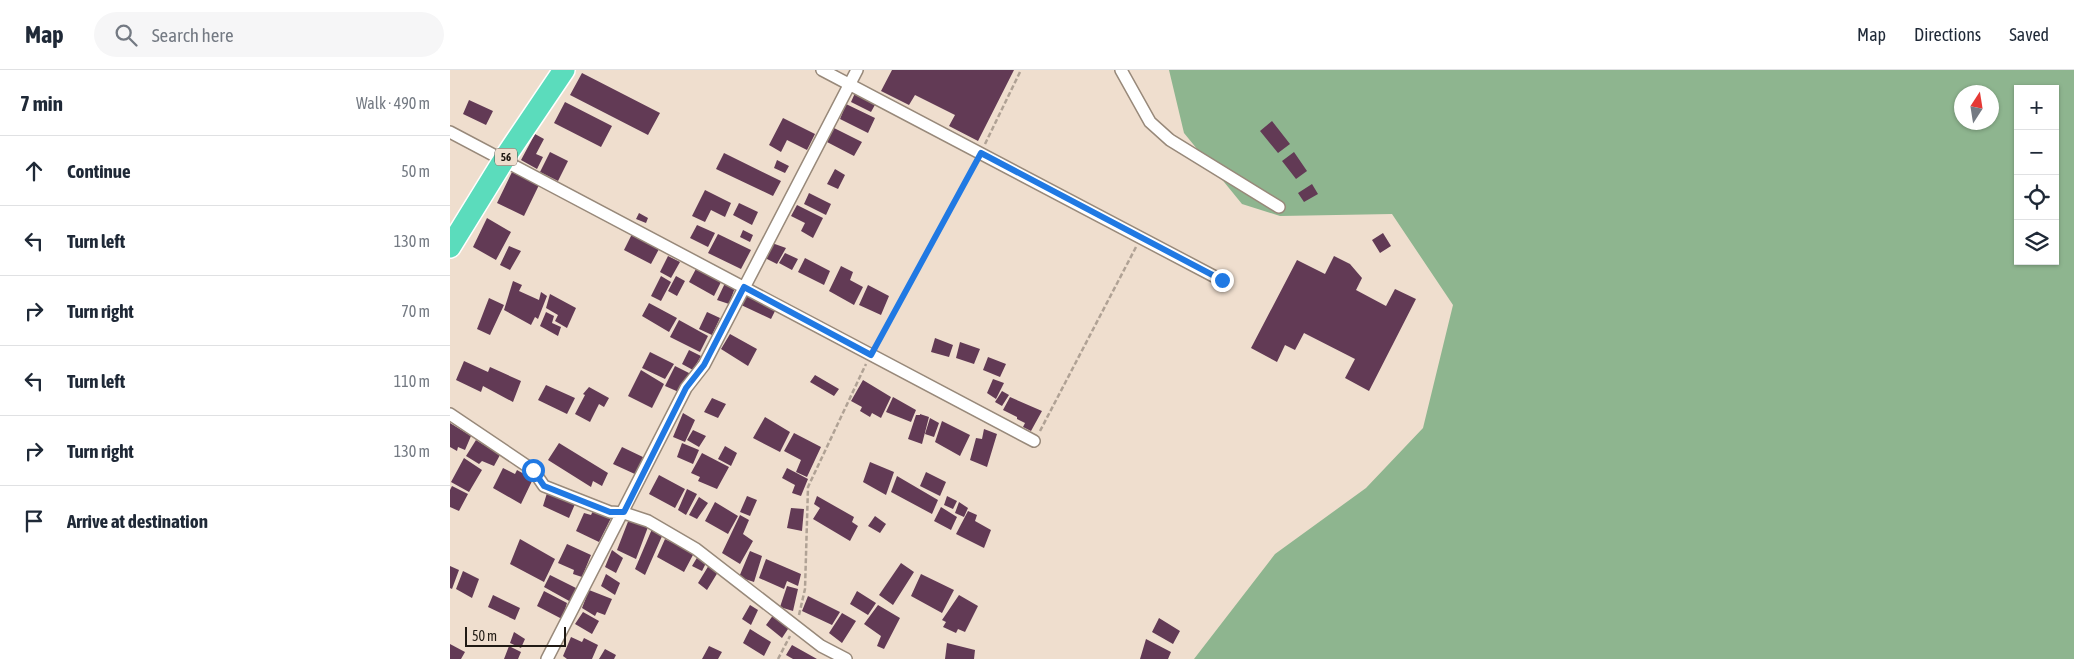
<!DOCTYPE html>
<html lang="en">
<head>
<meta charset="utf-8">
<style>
	:root { --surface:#fff; --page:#f6f6f7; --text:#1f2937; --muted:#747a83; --line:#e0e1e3 }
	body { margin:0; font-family:"Asap Condensed",sans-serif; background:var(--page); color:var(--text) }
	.controls { position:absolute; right:15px; top:15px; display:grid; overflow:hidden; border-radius:0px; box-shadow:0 1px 4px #0004 }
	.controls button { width:45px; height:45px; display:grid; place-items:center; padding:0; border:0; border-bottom:1px solid var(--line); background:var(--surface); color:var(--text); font:25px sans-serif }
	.compass { position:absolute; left:1504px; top:15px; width:45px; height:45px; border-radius:50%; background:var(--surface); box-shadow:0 1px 4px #0004; rotate:12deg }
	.scale { position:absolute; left:15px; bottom:12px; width:101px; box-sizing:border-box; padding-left:5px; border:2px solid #201a14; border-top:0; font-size:14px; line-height:18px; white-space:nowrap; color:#201a14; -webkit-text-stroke:4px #efdece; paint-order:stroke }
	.stop { position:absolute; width:15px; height:15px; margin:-11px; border:4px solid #2079e3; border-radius:50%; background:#fff }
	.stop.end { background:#2079e3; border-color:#fff; box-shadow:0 1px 5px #0008 }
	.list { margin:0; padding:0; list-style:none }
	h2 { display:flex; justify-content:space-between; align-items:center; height:65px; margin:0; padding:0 20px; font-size:21px }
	h2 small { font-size:16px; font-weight:400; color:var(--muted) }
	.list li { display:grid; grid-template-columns:32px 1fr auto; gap:15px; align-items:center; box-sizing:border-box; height:70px; padding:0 20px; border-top:1px solid var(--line) }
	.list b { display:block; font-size:19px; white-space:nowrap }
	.list em { font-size:16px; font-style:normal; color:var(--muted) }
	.icon { flex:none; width:28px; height:28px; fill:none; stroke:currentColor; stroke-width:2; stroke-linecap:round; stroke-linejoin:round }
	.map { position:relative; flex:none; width:1624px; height:589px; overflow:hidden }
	header { display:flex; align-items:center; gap:30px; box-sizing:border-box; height:70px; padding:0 25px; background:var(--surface); border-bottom:1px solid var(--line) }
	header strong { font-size:24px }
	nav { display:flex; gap:28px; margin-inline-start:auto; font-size:18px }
	.search { width:350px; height:45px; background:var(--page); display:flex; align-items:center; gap:12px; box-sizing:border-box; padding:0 18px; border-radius:28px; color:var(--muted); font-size:19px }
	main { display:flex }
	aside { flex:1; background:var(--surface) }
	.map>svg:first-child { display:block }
	.forest { fill:#8eb58f; fill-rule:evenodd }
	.building { fill:#623a55 }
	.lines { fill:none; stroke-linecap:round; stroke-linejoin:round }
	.street-casing { stroke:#98897a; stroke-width:14 }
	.highway-casing { stroke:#fff; stroke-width:24 }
	.path { stroke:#b0a295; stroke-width:2.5; stroke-dasharray:5 2.5; stroke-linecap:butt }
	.street { stroke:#fff; stroke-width:11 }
	.highway { stroke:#5bdcbc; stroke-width:21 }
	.route { stroke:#2079e3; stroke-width:6 }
	.labels { text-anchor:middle; stroke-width:5; stroke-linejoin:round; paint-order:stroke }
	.shield { fill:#efdece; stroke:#5e554c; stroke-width:1 }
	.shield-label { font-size:11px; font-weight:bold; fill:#201a14 }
</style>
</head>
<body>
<header>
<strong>Map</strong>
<div class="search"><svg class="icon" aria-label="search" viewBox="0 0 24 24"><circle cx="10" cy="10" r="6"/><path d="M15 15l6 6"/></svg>Search here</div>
<nav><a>Map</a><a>Directions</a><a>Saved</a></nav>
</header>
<main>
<aside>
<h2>7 min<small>Walk · 490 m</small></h2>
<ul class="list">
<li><svg class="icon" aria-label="ahead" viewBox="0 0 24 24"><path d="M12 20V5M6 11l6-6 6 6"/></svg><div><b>Continue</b></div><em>50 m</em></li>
<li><svg class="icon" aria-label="left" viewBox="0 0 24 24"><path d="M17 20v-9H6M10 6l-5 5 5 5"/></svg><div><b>Turn left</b></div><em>130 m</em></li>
<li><svg class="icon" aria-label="right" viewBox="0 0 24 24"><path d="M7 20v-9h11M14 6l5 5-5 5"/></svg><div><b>Turn right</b></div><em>70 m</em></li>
<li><svg class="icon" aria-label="left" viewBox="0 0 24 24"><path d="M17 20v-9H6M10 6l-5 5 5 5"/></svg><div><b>Turn left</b></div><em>110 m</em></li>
<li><svg class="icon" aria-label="right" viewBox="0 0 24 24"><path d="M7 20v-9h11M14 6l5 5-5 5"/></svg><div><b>Turn right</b></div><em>130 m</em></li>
<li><svg class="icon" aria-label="arrive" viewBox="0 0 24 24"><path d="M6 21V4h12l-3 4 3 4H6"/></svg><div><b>Arrive at destination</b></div></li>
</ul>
</aside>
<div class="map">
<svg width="1624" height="589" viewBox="0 0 1624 589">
	<rect width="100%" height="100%" fill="#efdece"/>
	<path class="forest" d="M719,0H1624V589H744L825,484L916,418L973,358L1003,235L942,144L830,146L792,134L734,63ZM1568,19H1605V191H1568ZM1512,22H1542V52H1512Z"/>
	<path class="building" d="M442,0H564L528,71L499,56L505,45L465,25L459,35L431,21Z
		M132,3L210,43L198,65L120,25Z
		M405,23L426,33L421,42L401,32Z
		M19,30L43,41L36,55L13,44Z
		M115,32L162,56L151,77L104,53Z
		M396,34L425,48L418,63L390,49Z
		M333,48L365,64L357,80L337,70L331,82L319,75Z
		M822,51L840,74L828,83L810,61Z
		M384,58L412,72L404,86L377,72Z
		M85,64L94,69L86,84L93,87L87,99L71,90Z
		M100,82L118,91L108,111L90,102Z
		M844,82L857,101L846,109L832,91Z
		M274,83L331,111L323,126L266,99Z
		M327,90L339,96L335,103L324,98Z
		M385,99L395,105L388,119L377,114Z
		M62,102L89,115L74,146L47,133Z
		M862,114L868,124L854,132L848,123Z
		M255,120L281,133L275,147L261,140L255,152L242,146Z
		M359,123L381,134L376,145L354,134Z
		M289,133L308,142L302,155L283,145Z
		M347,135L373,148L363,168L351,161L355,153L341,146Z
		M189,143L198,148L196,153L186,149Z
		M37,148L61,162L46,190L23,177Z
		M247,155L265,163L258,177L240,168Z
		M293,160L303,165L300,172L290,167Z
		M933,163L941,176L930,183L922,170Z
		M182,164L209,179L201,194L174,180Z
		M268,164L301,180L291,199L258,183Z
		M322,173L336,178L327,194L315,188Z
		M59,176L71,181L60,200L50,195Z
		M335,183L348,189L342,200L329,193Z
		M218,186L230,192L221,208L210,202Z
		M884,186L900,194L912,208L906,220L936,236L945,219L966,229L919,321L895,308L905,289L854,263L845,280L835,275L827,292L801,278L847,190L875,204Z
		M355,188L380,201L374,215L348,202Z
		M248,195L273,208L264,226L239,212Z
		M391,196L403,202L400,210L413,217L404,235L379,221Z
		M211,206L221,212L211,231L201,226Z
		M226,206L235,211L227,226L218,221Z
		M63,211L72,215L69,221L89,230L91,222L97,226L88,249L85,247L81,255L54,240Z
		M276,211L286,215L279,234L267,230Z
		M418,215L439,226L431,245L409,235Z
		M296,221L327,237L321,249L289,234Z
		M100,224L126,238L117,258L105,251L108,245L96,238Z
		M39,228L54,235L40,265L27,259Z
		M199,233L227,248L219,262L192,246Z
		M96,242L104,246L102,253L111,257L108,266L90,256Z
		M257,242L270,248L262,265L249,259Z
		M229,250L258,266L250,282L220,267Z
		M280,264L307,279L298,296L271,279Z
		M485,268L503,275L499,287L481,282Z
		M510,272L530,279L524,294L506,288Z
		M239,280L251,286L243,300L232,294Z
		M200,282L224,294L215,309L192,298Z
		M538,287L556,294L550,307L533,300Z
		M14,291L38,302L40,297L71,311L63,332L33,316L31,322L6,310Z
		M225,296L241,304L231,323L215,316Z
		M191,300L214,314L202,338L178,326Z
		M365,305L389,319L384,326L360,312Z
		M543,309L554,313L546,329L537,323Z
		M413,310L441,327L431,348L422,343L420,347L410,341L412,337L401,331Z
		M96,315L125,328L117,344L88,330Z
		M139,317L159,328L154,337L149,334L140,352L125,344L135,325L133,324Z
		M552,321L559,325L552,336L545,332Z
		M443,327L466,340L461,352L436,342Z
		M560,327L592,341L581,361L573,357L575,353L567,349V347L553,340Z
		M262,328L276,334L268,348L254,342Z
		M233,343L245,350L235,372L223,367Z
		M470,344L479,347L472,374L458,369L466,345H470Z
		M315,347L340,362L330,382L303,368Z
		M480,348L489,353L484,367L475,364Z
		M492,351L520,365L510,386L485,372Z
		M0,353L21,366L15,380L8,377L7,381L0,377Z
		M534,359L547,364L537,397L520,390L526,368L532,369Z
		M243,360L256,366L249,377L237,370Z
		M344,363L371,377L357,407L346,402L351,390L334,381Z
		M26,370L50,385L44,396L32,391L29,394L16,386Z
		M109,373L158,403L152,416L143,411L141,417L98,390Z
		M232,373L249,380L243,394L227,387Z
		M275,376L287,383L281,396L268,389Z
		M172,377L195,388L187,405L163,394Z
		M252,383L279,397L267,419L248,411L250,407L241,403Z
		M14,388L32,400L19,422L1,412Z
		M420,392L444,402L436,425L413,412Z
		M53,398L65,404L67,400L83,409L71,434L43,418Z
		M337,398L358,409L351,426L342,423L345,415L332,408Z
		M476,402L496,412L490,426L470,416Z
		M209,405L235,419L225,438L199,424Z
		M447,406L488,430L482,444L441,422Z
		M2,416L18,424L9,441L0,437V420Z
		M237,419L247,424L236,445L228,440Z
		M97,423L125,434L119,448L93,436Z
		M297,426L307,430L300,446L290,442Z
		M367,426L404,447L402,452L408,456L400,471L363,449L370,438L364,434Z
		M497,426L507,431L503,439L494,435Z
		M249,427L258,433L247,449L239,445Z
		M265,432L288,446L278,464L255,451Z
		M509,432L518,438L514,447L505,443Z
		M491,437L507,447L501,460L484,451Z
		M341,438L354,439L352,461L337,458Z
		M143,441L161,448L149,472L126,461L134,443L141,445Z
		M518,441L527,445L525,451L541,460L534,478L506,464Z
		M290,445L299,450L293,464L303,471L290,494L272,483Z
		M425,446L436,454L430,463L418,456Z
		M179,449L198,457L186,489L167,480Z
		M202,459L213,464L195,505L185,499Z
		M70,469L105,489L94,512L60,494Z
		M215,469L244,483L234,502L207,487Z
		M117,474L141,485L132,507L123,504L124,500L108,493Z
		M162,480L173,488L166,503L155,497Z
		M300,481L312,486L304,512L289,507Z
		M248,486L257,491L252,501L242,496Z
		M316,489L351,504L348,516L337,511L334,519L309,508Z
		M451,493L464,502L443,535L429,525Z
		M259,495L268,502L257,520L248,513Z
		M0,496L9,500L2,519L0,518Z
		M13,501L29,509L22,528L6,519Z
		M156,504L170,513L165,525L151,516Z
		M471,504L504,520L492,543L461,526Z
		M100,505L128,519L121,532L94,517Z
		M337,516L348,519L343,541L330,537Z
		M139,520L162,529L155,545L147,542L145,546L132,538Z
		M94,521L117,533L112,549L87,536Z
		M407,521L426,533L418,545L400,534Z
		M43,525L70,538L65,550L38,537Z
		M509,525L528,536L515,562L508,559L506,563L493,557L496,552L492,550Z
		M358,526L390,542L382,555L352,541Z
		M300,535L308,540L301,555L292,549Z
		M428,535L450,548L434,579L427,576L431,566L414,554Z
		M133,542L149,551L142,564L125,554Z
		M392,543L406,551L392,573L379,563Z
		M324,544L340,556L332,568L316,555Z
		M709,548L730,561L723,574L702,562Z
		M300,559L321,572L314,586L293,573Z
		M64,562L75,569L71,578L60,573Z
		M121,567L132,572L134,568L148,575L142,589H117L113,586Z
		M696,569L721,582L718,589H690Z
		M497,573L525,580L524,589H495Z
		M0,574L15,582L11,589H0Z
		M342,575L367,589H343L336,585Z
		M59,576L71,582L68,589H54Z
		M259,576L272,582L268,589H252Z
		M155,579L166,585L164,589H149Z"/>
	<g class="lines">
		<defs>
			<path id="street" d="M372,0L771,210
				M671,0L700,52L720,70L829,137
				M0,62L584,371
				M0,344L83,400L94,416L160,442L174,443L198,451L246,479L371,576L396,589
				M97,589L236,318L254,295L407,0"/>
			<path id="highway" d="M0,177L58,83L114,0"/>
		</defs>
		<use href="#street" class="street-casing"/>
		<use href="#highway" class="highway-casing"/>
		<path class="path" d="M535,74L571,0
			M427,274L525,94
			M590,361L686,177
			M349,545L355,519L358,417L416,294
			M328,589L340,566"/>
		<use href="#street" class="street"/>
		<use href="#highway" class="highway"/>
	</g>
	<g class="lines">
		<path class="route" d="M83,400L94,416L160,442H174L236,318L254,295L294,217L421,285L531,83L772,210"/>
	</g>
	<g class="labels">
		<rect class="shield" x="45" y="78.5" width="22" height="17" rx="4"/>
		<g class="shield-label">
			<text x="56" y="91">56</text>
		</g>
	</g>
</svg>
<div class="controls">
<button>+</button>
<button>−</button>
<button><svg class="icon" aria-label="locate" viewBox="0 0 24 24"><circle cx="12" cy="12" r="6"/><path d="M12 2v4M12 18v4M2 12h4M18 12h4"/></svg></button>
<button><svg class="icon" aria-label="layers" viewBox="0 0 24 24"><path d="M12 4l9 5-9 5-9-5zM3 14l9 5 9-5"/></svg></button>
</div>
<svg class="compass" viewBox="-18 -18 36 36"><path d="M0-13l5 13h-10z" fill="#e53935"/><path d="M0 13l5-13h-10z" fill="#747a83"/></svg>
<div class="scale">50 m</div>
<div class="stop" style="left:83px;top:400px"></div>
<div class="stop end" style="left:772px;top:210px"></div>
</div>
</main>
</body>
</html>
